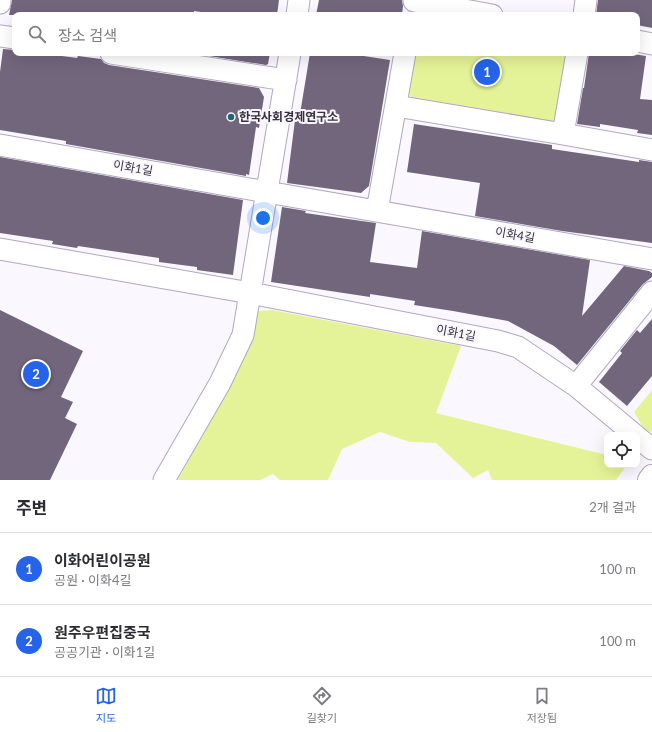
<!DOCTYPE html>
<html lang="ko">
<head>
<meta charset="utf-8">
<style>
	:root { --surface:#fff; --page:#f7f7f7; --text:#2b2b33; --muted:#7c7c81; --line:#e1e1e2; --accent:#2563eb }
	body { margin:0; font-family:Lato,"Noto Sans KR",sans-serif; background:var(--page); color:var(--text) }
	.controls { position:absolute; right:12px; bottom:12px; display:grid; overflow:hidden; border-radius:8px; box-shadow:0 4px 16px #0002 }
	.controls button { width:36px; height:36px; display:grid; place-items:center; padding:0; border:0; border-bottom:1px solid var(--line); background:var(--surface); color:var(--text); font:20px sans-serif }
	.you { position:absolute; left:263px; top:218px; width:14px; height:14px; margin:-10px; border:3px solid #fff; border-radius:50%; background:#1a73e8; box-shadow:0 0 0 6px #1a73e833 }
	.badge { display:grid; place-items:center; width:26px; height:26px; border-radius:50%; background:var(--accent); color:#fff; font-size:13px; font-weight:700 }
	.pin { position:absolute; translate:-50% -50%; border:2px solid #fff; box-shadow:0 1px 4px #0006 }
	.list { margin:0; padding:0; list-style:none }
	h2 { display:flex; justify-content:space-between; align-items:center; height:52px; margin:0; padding:0 16px; font-size:17px }
	h2 small { font-size:13px; font-weight:400; color:var(--muted) }
	.list li { display:grid; grid-template-columns:26px 1fr auto; gap:12px; align-items:center; box-sizing:border-box; height:72px; padding:0 16px; border-top:1px solid var(--line) }
	.list b { display:block; font-size:15px; white-space:nowrap }
	.list p { margin:0; font-size:13px; white-space:nowrap; color:var(--muted) }
	.list em { font-size:13px; font-style:normal; color:var(--muted) }
	.icon { flex:none; width:22px; height:22px; fill:none; stroke:currentColor; stroke-width:2; stroke-linecap:round; stroke-linejoin:round }
	.map { position:relative; flex:none; width:652px; height:480px; overflow:hidden }
	.search { position:absolute; background:var(--surface); box-shadow:0 4px 16px #0002; left:12px; right:12px; top:12px; height:44px; display:flex; align-items:center; gap:10px; box-sizing:border-box; padding:0 14px; border-radius:8px; color:var(--muted); font-size:15px }
	.sheet { height:196px; background:var(--surface) }
	nav { display:flex; justify-content:space-around; align-items:center; box-sizing:border-box; height:56px; border-top:1px solid var(--line); background:var(--surface); font-size:11px; color:var(--muted) }
	nav a { display:grid; justify-items:center; gap:2px }
	nav .on { color:var(--accent) }
	.map>svg:first-child { display:block }
	.green { fill:#e5f398 }
	.building { fill:#72667d }
	.lines { fill:none; stroke-linecap:round; stroke-linejoin:round }
	.street-casing { stroke:#b2a7c1; stroke-width:23 }
	.secondary-casing { stroke:#b2a7c1; stroke-width:24 }
	.street { stroke:#fff; stroke-width:21 }
	.secondary { stroke:#fff; stroke-width:22 }
	.poi-dot { fill:#1c6771; stroke:#faf8fe; stroke-width:1.5 }
	.labels { text-anchor:middle; stroke-width:4; stroke-linejoin:round; paint-order:stroke }
	.poi-label { font-size:12px; font-weight:bold; fill:#36313c; stroke:#faf8fe; text-anchor:start }
	.street-label { font-size:12px; fill:#36313c; stroke:#faf8fe }
</style>
</head>
<body>
<div class="map">
<svg width="652" height="480" viewBox="0 0 652 480">
	<rect width="100%" height="100%" fill="#faf8fe"/>
	<path class="green" d="M415,53H567L555,119L550,122L411,97L408,92Z
		M272,310L461,346L436,413L607,455V465H627L616,480H492L488,470L473,478L436,443L410,442L380,432L342,449L328,480H280L273,474L260,480H178L230,384L257,311Z
		M652,390V432L645,431L634,412Z"/>
	<path class="building" d="M12,0H279L277,15H222L194,11V15H9Z
		M319,0H402L403,6L402,15H316Z
		M598,0H652V28L637,25V15H596Z
		M3,49L15,50V53H39L77,58L78,56L101,59L104,63L109,65L259,88L264,97L259,128L256,127L249,175L246,174V176L66,144V141L0,130V72Z
		M190,53H270L268,64L266,65Z
		M310,53H344L390,60L369,186L361,193L287,183L295,120H299Z
		M589,53H627L646,56L640,99L652,100V135L637,133L638,130L600,124V127L577,124L583,88H584Z
		M414,124L552,145V149L639,162V160L652,162V243L562,231L475,216L480,183L407,172Z
		M0,157L243,200L233,275L197,270V267L159,262V258L78,246L77,248L52,244L53,241L0,233Z
		M282,207L306,211L305,213L376,223L370,262L417,268L422,231L590,260L582,316L624,266L649,271L652,273V277L643,284L577,365L554,346L508,321L453,311L414,305L415,301L370,294V297L271,282Z
		M0,310L83,351L61,397L73,402L65,418L77,424L50,480H0Z
		M652,319V376L627,406L599,382L622,353L620,351L637,330L640,333Z"/>
	<g class="lines">
		<defs>
			<path id="street" d="M414,1L492,15
				M0,3V0
				M297,15L299,0
				M584,15L586,0
				M0,36L15,38
				M637,41L652,44
				M111,53L286,80
				M396,106L563,134L652,150
				M563,134L577,53
				M0,145L267,192L652,259
				M377,211L405,53
				M0,249L250,293L498,341L518,347L576,386L635,435
				M576,386L652,292
				M637,437L652,449
				M164,480L220,383L243,335L290,53"/>
			<path id="secondary" d="M649,480L652,476"/>
		</defs>
		<use href="#street" class="street-casing"/>
		<use href="#secondary" class="secondary-casing"/>
		<use href="#street" class="street"/>
		<use href="#secondary" class="secondary"/>
	</g>
	<circle class="poi-dot" cx="231" cy="117" r="4"/>
	<g class="labels">
		<g class="poi-label">
			<text x="239" y="121">한국사회경제연구소</text>
		</g>
		<g class="street-label">
			<text transform="translate(133 168) rotate(10)" y="4">이화1길</text>
			<text transform="translate(515 235) rotate(10)" y="4">이화4길</text>
			<text transform="translate(456 333) rotate(11)" y="4">이화1길</text>
		</g>
	</g>
</svg>
<div class="controls">
<button><svg class="icon" aria-label="locate" viewBox="0 0 24 24"><circle cx="12" cy="12" r="6"/><path d="M12 2v4M12 18v4M2 12h4M18 12h4"/></svg></button>
</div>
<div class="you"></div>
<div class="pin badge" style="left:487px;top:72px">1</div>
<div class="pin badge" style="left:36px;top:374px">2</div>
<div class="search"><svg class="icon" aria-label="search" viewBox="0 0 24 24"><circle cx="10" cy="10" r="6"/><path d="M15 15l6 6"/></svg>장소 검색</div>
</div>
<section class="sheet">
<h2>주변<small>2개 결과</small></h2>
<ul class="list">
<li><span class="badge">1</span><div><b>이화어린이공원</b><p>공원 · 이화4길</p></div><em>100 m</em></li>
<li><span class="badge">2</span><div><b>원주우편집중국</b><p>공공기관 · 이화1길</p></div><em>100 m</em></li>
</ul>
</section>
<nav>
<a class="on"><svg class="icon" aria-label="map" viewBox="0 0 24 24"><path d="M3 6l6-2 6 2 6-2v14l-6 2-6-2-6 2zM9 4v14M15 6v14"/></svg>지도</a>
<a><svg class="icon" aria-label="directions" viewBox="0 0 24 24"><path d="M12 3l9 9-9 9-9-9zM9 14v-3h6M13 9l2 2-2 2"/></svg>길찾기</a>
<a><svg class="icon" aria-label="saved" viewBox="0 0 24 24"><path d="M7 4h10v16l-5-4-5 4z"/></svg>저장됨</a>
</nav>
</body>
</html>
